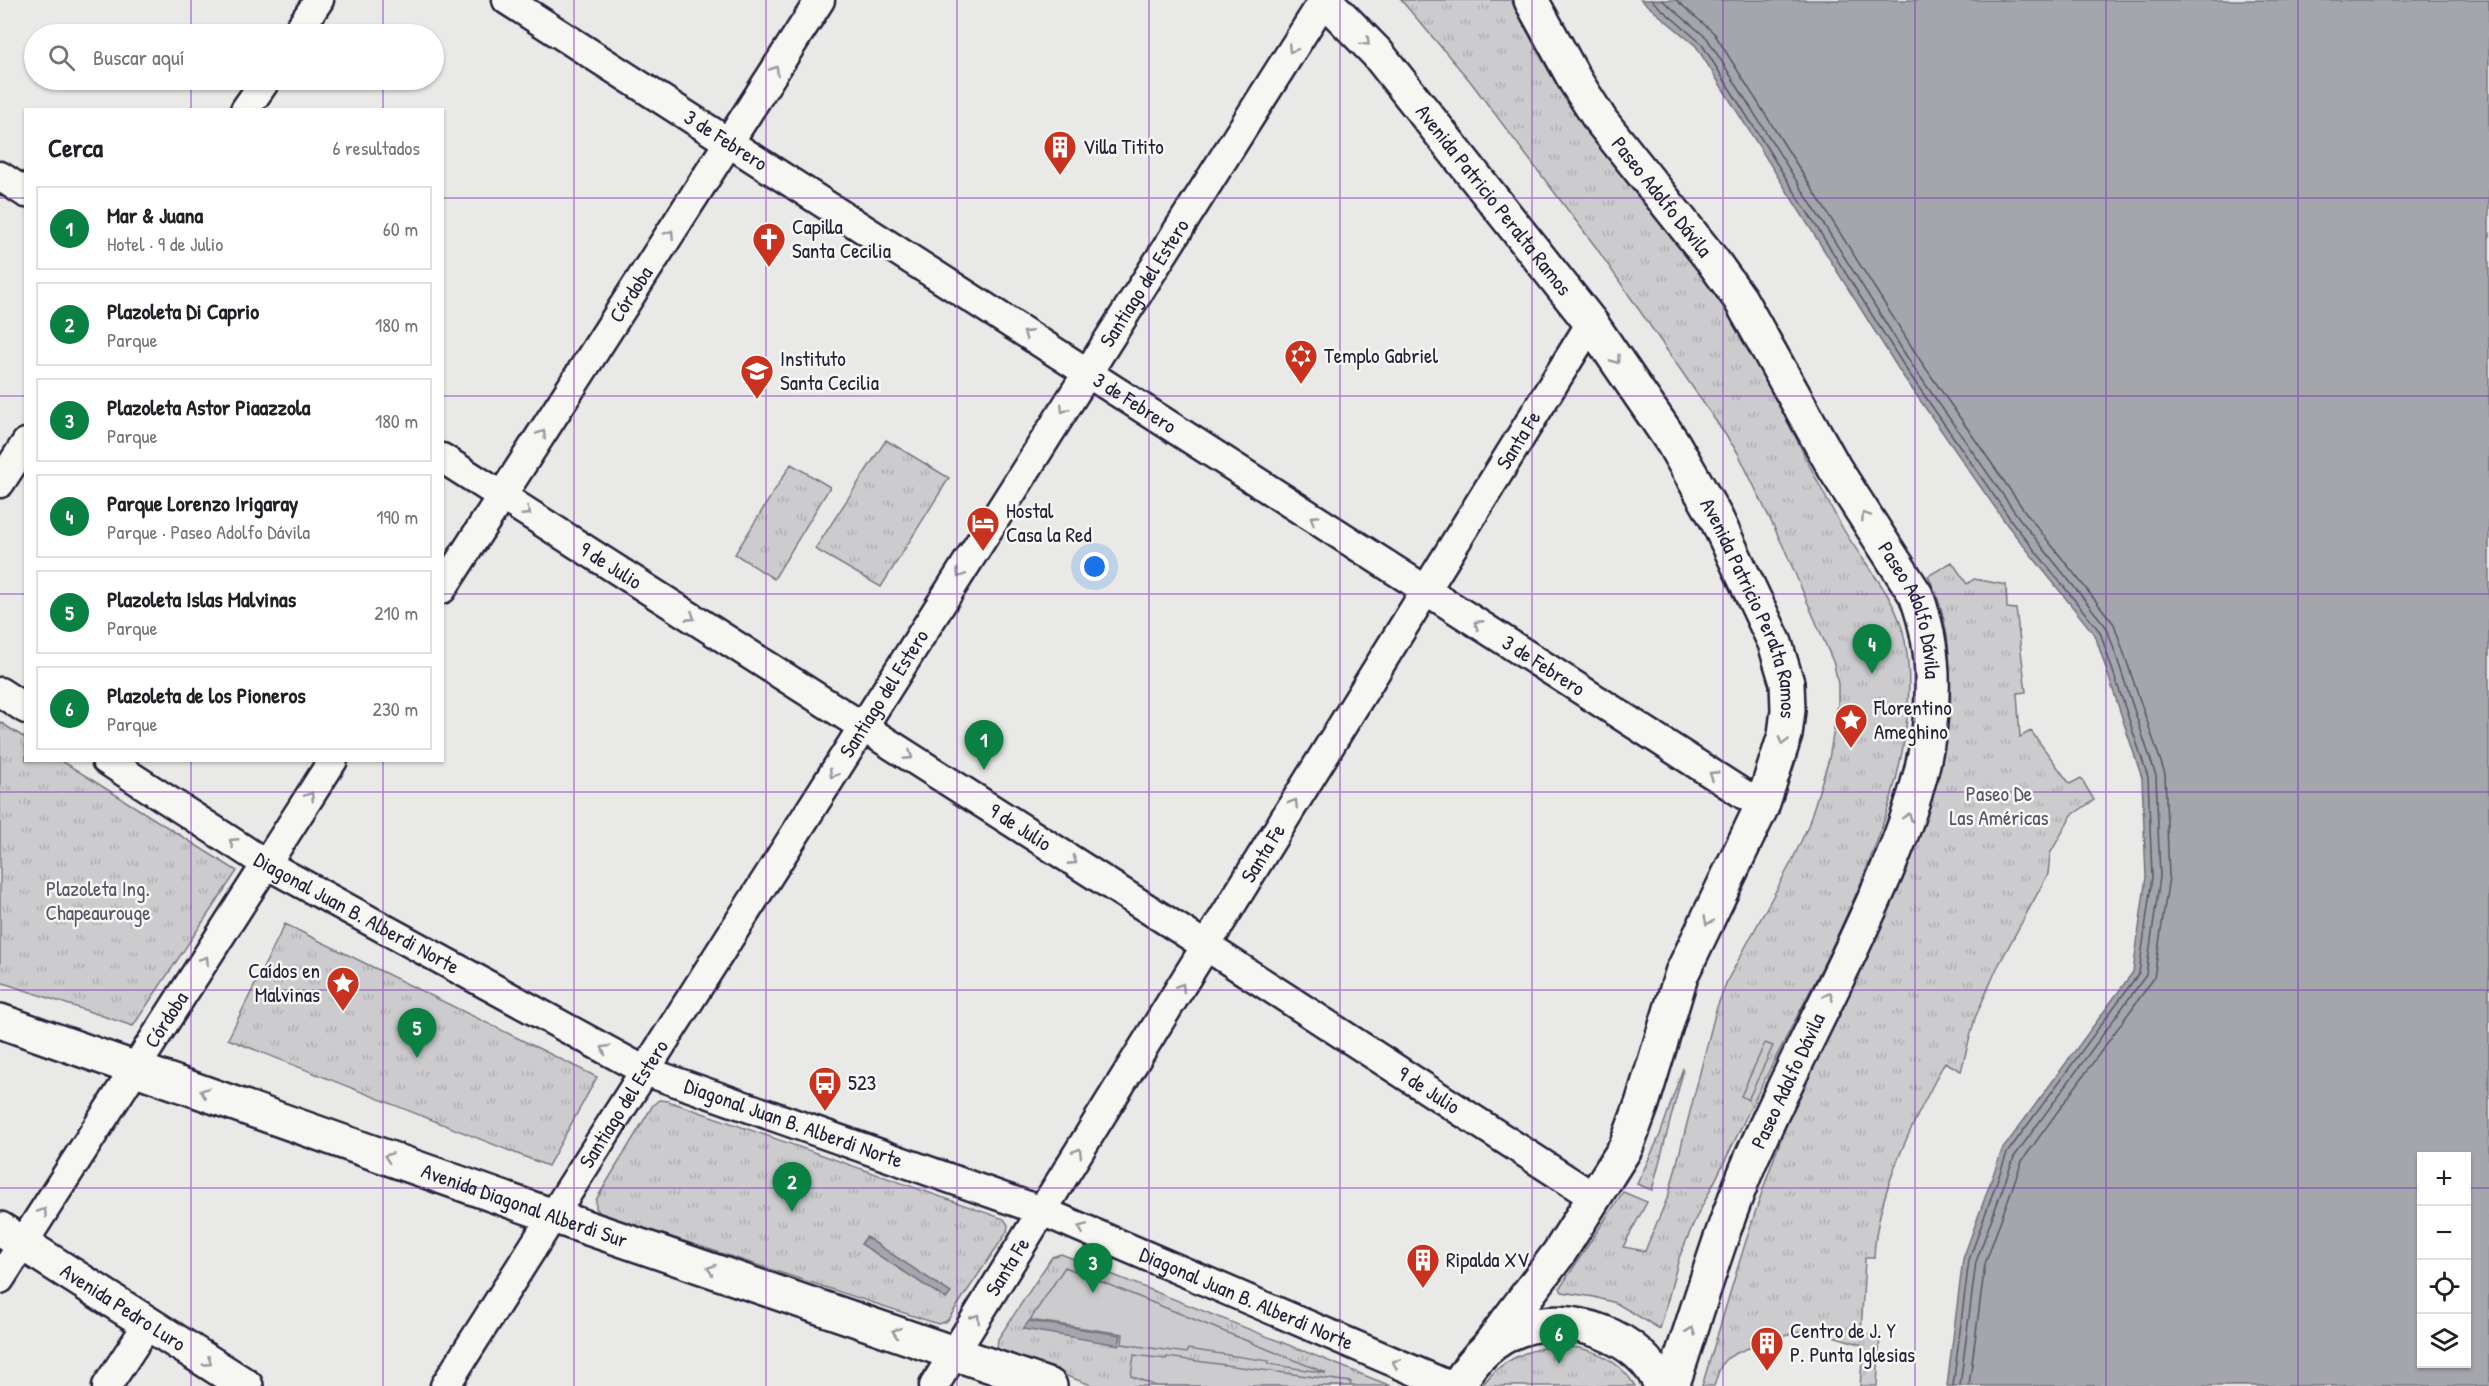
<!DOCTYPE html>
<html lang="es">
<head>
<meta charset="utf-8">
<style>
	:root { --surface:#fff; --page:#f6f6f6; --text:#202124; --muted:#757577; --line:#e0e0e0; --accent:#0b8043 }
	body { margin:0; font-family:"Patrick Hand",sans-serif; background:var(--page); color:var(--text) }
	.controls { position:absolute; right:18px; bottom:18px; display:grid; overflow:hidden; border-radius:0px; box-shadow:0 2px 4px #0004 }
	.controls button { width:54px; height:54px; display:grid; place-items:center; padding:0; border:0; border-bottom:2px solid var(--line); background:var(--surface); color:var(--text); font:30px sans-serif }
	.you { position:absolute; left:1095px; top:567px; width:21px; height:21px; margin:-15px; border:4px solid #fff; border-radius:50%; background:#1a73e8; box-shadow:0 0 0 9px #1a73e833 }
	.badge { display:grid; place-items:center; width:39px; height:39px; border-radius:50%; background:var(--accent); color:#fff; font-size:20px; font-weight:700 }
	.pin { position:absolute; translate:-50% -50px; filter:drop-shadow(0 2px 3px #0008) }
	.pin::after { content:''; position:absolute; top:32px; width:21px; height:18px; background:inherit; clip-path:polygon(0 0,100% 0,50% 100%) }
	.list { margin:0; padding:0; list-style:none }
	h2 { display:flex; justify-content:space-between; align-items:center; height:78px; margin:0; padding:0 24px; font-size:26px }
	h2 small { font-size:20px; font-weight:400; color:var(--muted) }
	.list li { display:grid; grid-template-columns:39px 1fr auto; gap:18px; align-items:center; box-sizing:border-box; height:84px; margin:0 12px 12px; padding:0 12px; border:2px solid var(--line); border-radius:0px }
	.list b { display:block; font-size:22px; white-space:nowrap }
	.list p { margin:0; font-size:20px; white-space:nowrap; color:var(--muted) }
	.list em { font-size:20px; font-style:normal; color:var(--muted) }
	.icon { flex:none; width:33px; height:33px; fill:none; stroke:currentColor; stroke-width:2; stroke-linecap:round; stroke-linejoin:round }
	.map { position:relative; flex:none; width:2489px; height:1386px; overflow:hidden }
	.search { position:absolute; background:var(--surface); box-shadow:0 2px 4px #0004; left:24px; top:24px; width:420px; height:66px; display:flex; align-items:center; gap:15px; box-sizing:border-box; padding:0 21px; border-radius:33px; color:var(--muted); font-size:22px }
	.panel { position:absolute; background:var(--surface); box-shadow:0 2px 4px #0004; left:24px; top:108px; width:420px; height:654px; border-radius:0px }
	.map>svg:first-child { display:block }
	.grass { fill:url(#grass-dots); stroke:#777784; stroke-width:1.5 }
	.park { fill:url(#park-tufts); stroke:#777784; stroke-width:1.5 }
	.garden { fill:#ccccce; stroke:#777784; stroke-width:1.5 }
	.water { fill:#a5a5ac; stroke:#71717f; stroke-width:1.5; fill-rule:evenodd }
	.lines { fill:none; stroke-linecap:round; stroke-linejoin:round }
	.shore { stroke:#565668; stroke-width:1.5 }
	.street-casing { stroke:#22223b; stroke-width:33 }
	.primary-casing { stroke:#22223b; stroke-width:38 }
	.street { stroke:#f6f6f2; stroke-width:28 }
	.primary { stroke:#f6f6f2; stroke-width:33 }
	.oneway { stroke:#9797a0 }
	.grid { fill:none; stroke:#7b2cbf; stroke-width:1.5; stroke-opacity:0.55 }
	.labels { text-anchor:middle; stroke-width:5; stroke-linejoin:round; paint-order:stroke }
	.street-label { font-size:21px; fill:#22223b; stroke:#f6f6f2 }
	.poi-label { font-size:21px; fill:#22223b; stroke:#f6f6f2; text-anchor:start }
	.park-label { font-size:21px; fill:#555567; stroke:#f6f6f2 }
</style>
</head>
<body>
<div class="map">
<svg width="2489" height="1386" viewBox="0 0 2489 1386">
	<defs>
		<pattern id="grass-dots" width="8" height="8" patternUnits="userSpaceOnUse" patternTransform="scale(1.5)"><rect width="8" height="8" fill="#ccccce"/><path d="M2 2h.1M6 6h.1" fill="none" stroke="#afafb2" stroke-width="1.8" stroke-linecap="round"/></pattern>
		<pattern id="park-tufts" width="24" height="20" patternUnits="userSpaceOnUse" patternTransform="scale(1.5)"><rect width="24" height="20" fill="#ccccce"/><path d="M3 7l-1-3M5 7V3M7 7l1-3M15 17l-1-3M17 17v-4M19 17l1-3" fill="none" stroke="#afafb2"/></pattern>
	</defs>
	<rect width="100%" height="100%" fill="#e9e9e7"/>
	<filter id="ink" filterUnits="userSpaceOnUse"><feTurbulence type="fractalNoise" baseFrequency=".0167" numOctaves="2"/><feDisplacementMap in="SourceGraphic" scale="12" xChannelSelector="R" yChannelSelector="G"/><feConvolveMatrix kernelMatrix="1 2 1 2 8 2 1 2 1" color-interpolation-filters="sRGB"/></filter>
	<g filter="url(#ink)">
		<path class="grass" d="M1683,1068V1072L1652,1190L1637,1184L1660,1135Z"/>
		<path class="park" d="M1401,0H1511C1532,42 1553,82 1580,120C1619,175 1665,224 1705,278C1762,354 1795,445 1842,527C1863,564 1898,597 1905,641C1930,777 1829,953 1769,1071C1744,1120 1721,1171 1695,1220L1679,1258L1660,1329L1616,1303L1594,1297L1562,1292L1560,1288L1623,1192L1647,1202L1623,1247L1645,1251L1669,1194L1716,1010L1727,981L1792,861L1808,826L1829,759L1838,704V684L1834,664L1785,550L1738,453L1595,246L1470,81Z
			M886,440L949,478L881,587L815,549Z
			M791,464L830,487L774,579L735,554Z
			M1952,562L1967,584L1974,579L2006,585L2007,608L2016,609L2026,692L2017,693L2020,737L2031,731L2070,784L2081,778L2094,800L2072,815L2050,854L2048,874L1997,968L1975,1018L1961,1071L1945,1062C1915,1118 1876,1193 1874,1258H1865L1861,1334L1880,1335L1877,1386H1860L1863,1350L1860,1344C1845,1340 1829,1334 1814,1331C1799,1329 1737,1350 1725,1360C1719,1366 1717,1378 1714,1386H1702C1730,1295 1755,1202 1791,1114C1810,1068 1835,1024 1857,979C1908,875 1988,688 1928,576Z
			M0,722L25,738L26,760L62,761L237,871L133,1026L0,982Z
			M285,924L597,1077L548,1166L228,1039Z
			M659,1100L668,1101L1004,1219L1008,1225L1007,1232L947,1321L938,1324L601,1214L596,1208V1200L653,1105Z
			M1061,1254L1391,1386H1094L1003,1353L997,1348L998,1339L1052,1257Z
			M1556,1346C1588,1346 1618,1357 1635,1386H1482C1499,1361 1527,1349 1556,1346Z"/>
		<path class="garden" d="M1765,1043L1773,1046L1748,1100L1741,1096Z
			M1065,1267L1326,1373L1268,1364L1269,1361L1188,1349L1187,1353L1122,1344L1123,1334L1030,1320Z
			M1134,1355L1166,1359L1167,1357L1351,1382L1350,1386H1156L1131,1376Z"/>
		<path class="water" d="M1641,0H2489V1386H1947L1963,1259L2002,1150L2133,972L2146,877L2142,778L2095,635L2008,526L1901,373L1696,46ZM2466,1156V1364H2422V1156Z
			M866,1237L951,1293L946,1299L861,1244Z
			M1029,1321L1121,1335L1119,1345L1023,1329Z"/>
		<g class="lines">
			<path class="shore" d="M1651,0L1701,43L1906,369L2013,523L2100,632L2148,777L2152,877L2139,973L2007,1153L1969,1260L1953,1386
				M1662,0L1707,38L1912,365L2019,518L2107,628L2156,776L2160,877L2146,975L2014,1157L1976,1262L1960,1386
				M1676,0L1714,33L1920,360L2026,513L2114,624L2165,774L2169,877L2154,978L2022,1161L1985,1264L1969,1386"/>
			<defs>
				<g id="street">
					<path id="s1" d="M507,0L1762,806"/>
					<path d="M296,34L319,0"/>
					<path d="M245,110L266,80"/>
					<path d="M0,176L26,193"/>
					<path id="s2" d="M442,458L1206,946L1595,1198"/>
					<path d="M0,483L26,443"/>
					<path id="s3" d="M442,589L820,0"/>
					<path d="M0,692L26,709"/>
					<path id="s4" d="M106,760L266,864L645,1071L1042,1211L1450,1386"/>
					<path id="s5" d="M0,1279L333,760"/>
					<path d="M107,1386L148,1324"/>
					<path id="s6" d="M445,1386L1324,0"/>
					<path id="s7" d="M934,1386L1591,323"/>
				</g>
				<g id="primary">
					<path id="s8" d="M1325,0L1377,53L1591,323L1673,443L1716,518L1775,643L1787,683L1788,710L1785,735L1762,806L1682,973L1642,1104L1626,1147L1559,1253L1488,1347"/>
					<path id="s9" d="M1531,0L1576,82L1601,121L1712,260L1740,299L1835,469L1916,595C1962,715 1902,841 1851,950C1818,1020 1782,1088 1751,1159C1720,1232 1698,1311 1672,1386"/>
					<path id="s10" d="M0,1021L553,1216L1050,1386"/>
					<path id="s11" d="M0,1229L246,1386"/>
					<path d="M1458,1386C1472,1360 1492,1339 1521,1329C1569,1311 1642,1336 1661,1386"/>
				</g>
			</defs>
			<use href="#street" class="street-casing"/>
			<use href="#primary" class="primary-casing"/>
			<use href="#street" class="street"/>
			<use href="#primary" class="primary"/>
		</g>
		<defs><path id="oneway-chevron" d="M-2-3.5L2.5 0L-2 3.5" fill="none" stroke-width="1.6" stroke-linecap="round" stroke-linejoin="round" transform="scale(1.5)"/></defs>
		<g class="oneway">
			<use href="#oneway-chevron" transform="translate(1366 42) rotate(45)"/>
			<use href="#oneway-chevron" transform="translate(1292 49) rotate(122)"/>
			<use href="#oneway-chevron" transform="translate(775 70) rotate(-57)"/>
			<use href="#oneway-chevron" transform="translate(670 234) rotate(-57)"/>
			<use href="#oneway-chevron" transform="translate(1027 334) rotate(-147)"/>
			<use href="#oneway-chevron" transform="translate(1616 360) rotate(56)"/>
			<use href="#oneway-chevron" transform="translate(1064 409) rotate(122)"/>
			<use href="#oneway-chevron" transform="translate(542 434) rotate(-57)"/>
			<use href="#oneway-chevron" transform="translate(527 512) rotate(33)"/>
			<use href="#oneway-chevron" transform="translate(1865 516) rotate(-123)"/>
			<use href="#oneway-chevron" transform="translate(1314 519) rotate(-147)"/>
			<use href="#oneway-chevron" transform="translate(960 574) rotate(122)"/>
			<use href="#oneway-chevron" transform="translate(691 617) rotate(33)"/>
			<use href="#oneway-chevron" transform="translate(1478 624) rotate(-147)"/>
			<use href="#oneway-chevron" transform="translate(1783 741) rotate(104)"/>
			<use href="#oneway-chevron" transform="translate(909 756) rotate(33)"/>
			<use href="#oneway-chevron" transform="translate(833 774) rotate(122)"/>
			<use href="#oneway-chevron" transform="translate(1713 775) rotate(-147)"/>
			<use href="#oneway-chevron" transform="translate(310 796) rotate(-57)"/>
			<use href="#oneway-chevron" transform="translate(1294 803) rotate(-58)"/>
			<use href="#oneway-chevron" transform="translate(1908 817) rotate(-72)"/>
			<use href="#oneway-chevron" transform="translate(233 842) rotate(-147)"/>
			<use href="#oneway-chevron" transform="translate(1073 861) rotate(33)"/>
			<use href="#oneway-chevron" transform="translate(1708 921) rotate(115)"/>
			<use href="#oneway-chevron" transform="translate(205 960) rotate(-57)"/>
			<use href="#oneway-chevron" transform="translate(1181 987) rotate(-58)"/>
			<use href="#oneway-chevron" transform="translate(1829 996) rotate(-65)"/>
			<use href="#oneway-chevron" transform="translate(605 1049) rotate(-151)"/>
			<use href="#oneway-chevron" transform="translate(204 1092) rotate(-161)"/>
			<use href="#oneway-chevron" transform="translate(1078 1152) rotate(-58)"/>
			<use href="#oneway-chevron" transform="translate(388 1157) rotate(-161)"/>
			<use href="#oneway-chevron" transform="translate(43 1212) rotate(-57)"/>
			<use href="#oneway-chevron" transform="translate(1082 1228) rotate(-157)"/>
			<use href="#oneway-chevron" transform="translate(711 1269) rotate(-161)"/>
			<use href="#oneway-chevron" transform="translate(976 1318) rotate(-58)"/>
			<use href="#oneway-chevron" transform="translate(1691 1331) rotate(-71)"/>
			<use href="#oneway-chevron" transform="translate(896 1332) rotate(-161)"/>
			<use href="#oneway-chevron" transform="translate(208 1362) rotate(33)"/>
			<use href="#oneway-chevron" transform="translate(1396 1363) rotate(-157)"/>
		</g>
	</g>
	<path class="grid" d="M191,0V34M383,0V34M574,0V1386M766,0V1386M957,0V1386M1149,0V1386M1340,0V1386M1532,0V1386M1723,0V1386M1915,0V1386M2106,0V1386M2298,0V1386M191,80V110M383,80V110M0,198H26M442,198H2489M0,396H26M442,396H2489M0,594H26M442,594H2489M191,760V1386M383,760V1386M0,792H2489M0,990H2489M0,1188H2422M2466,1188H2489"/>
	<defs>
		<symbol id="building-pin" viewBox="-11 -11 22 30"><path d="M0 17L-7.5 6A9.5 9.5 0 1 1 7.5 6Z" fill="#c8321e" stroke="#f6f6f2"/><path d="M-4-6H4V6H1V3H-1V6H-4ZM-2.5-4.3h1.7v1.8h-1.7ZM.8-4.3h1.7v1.8H.8ZM-2.5-1h1.7V.8h-1.7ZM.8-1h1.7V.8H.8Z" fill="#fff"/></symbol>
		<symbol id="church-pin" viewBox="-11 -11 22 30"><path d="M0 17L-7.5 6A9.5 9.5 0 1 1 7.5 6Z" fill="#c8321e" stroke="#f6f6f2"/><path d="M-1.2-6h2.4v3.5h3.3v2.4h-3.3V6h-2.4V-.1h-3.3v-2.4h3.3Z" fill="#fff"/></symbol>
		<symbol id="synagogue-pin" viewBox="-11 -11 22 30"><path d="M0 17L-7.5 6A9.5 9.5 0 1 1 7.5 6Z" fill="#c8321e" stroke="#f6f6f2"/><path d="M0-6.5L5.6 3.2H-5.6ZM0 6.5L5.6-3.2H-5.6Z" fill="#fff"/></symbol>
		<symbol id="school-pin" viewBox="-11 -11 22 30"><path d="M0 17L-7.5 6A9.5 9.5 0 1 1 7.5 6Z" fill="#c8321e" stroke="#f6f6f2"/><path d="M0-5L7-2L0 1L-7-2ZM-4 1L0 2.5L4 1V4Q0 6-4 4Z" fill="#fff"/></symbol>
		<symbol id="hotel-pin" viewBox="-11 -11 22 30"><path d="M0 17L-7.5 6A9.5 9.5 0 1 1 7.5 6Z" fill="#c8321e" stroke="#f6f6f2"/><path d="M-6-4.5h1.5V1H6V5H4.5V3h-9V5H-6ZM-4 0a1.8 1.8 0 1 1 3.6 0ZM.5 0V-2.5h3Q6-2.5 6 0Z" fill="#fff"/></symbol>
		<symbol id="sight-pin" viewBox="-11 -11 22 30"><path d="M0 17L-7.5 6A9.5 9.5 0 1 1 7.5 6Z" fill="#c8321e" stroke="#f6f6f2"/><path d="M0-6L1.8-2.2L6-1.7L2.9 1.2L3.7 5.4L0 3.3L-3.7 5.4L-2.9 1.2L-6-1.7L-1.8-2.2Z" fill="#fff"/></symbol>
		<symbol id="bus-pin" viewBox="-11 -11 22 30"><path d="M0 17L-7.5 6A9.5 9.5 0 1 1 7.5 6Z" fill="#c8321e" stroke="#f6f6f2"/><path d="M-5-6H5V4H4V6H2V4H-2V6H-4V4H-5ZM-3.5-4V0h7V-4ZM-3.5 1.2v1.5H-2V1.2ZM2 1.2v1.5H3.5V1.2Z" fill="#fff"/></symbol>
	</defs>
	<g fill-rule="evenodd">
		<use href="#building-pin" x="1041" y="128" width="38" height="52"/>
		<use href="#church-pin" x="750" y="220" width="38" height="52"/>
		<use href="#synagogue-pin" x="1282" y="337" width="38" height="52"/>
		<use href="#school-pin" x="738" y="352" width="38" height="52"/>
		<use href="#hotel-pin" x="964" y="504" width="38" height="52"/>
		<use href="#sight-pin" x="1832" y="701" width="38" height="52"/>
		<use href="#sight-pin" x="324" y="964" width="38" height="52"/>
		<use href="#bus-pin" x="806" y="1064" width="38" height="52"/>
		<use href="#building-pin" x="1404" y="1241" width="38" height="52"/>
		<use href="#building-pin" x="1748" y="1324" width="38" height="52"/>
	</g>
	<g class="labels">
		<g class="street-label">
			<text dy="7" stroke="none"><textPath href="#s1" startOffset="260">3 de Febrero</textPath></text>
			<text dy="7" stroke="none"><textPath href="#s9" startOffset="237">Paseo Adolfo Dávila</textPath></text>
			<text dy="7" stroke="none"><textPath href="#s8" startOffset="262">Avenida Patricio Peralta Ramos</textPath></text>
			<text dy="7" stroke="none"><textPath href="#s6" startOffset="1306">Santiago del Estero</textPath></text>
			<text dy="7" stroke="none"><textPath href="#s3" startOffset="350">Córdoba</textPath></text>
			<text dy="7" stroke="none"><textPath href="#s1" startOffset="746">3 de Febrero</textPath></text>
			<text dy="7" stroke="none"><textPath href="#s7" startOffset="1112">Santa Fe</textPath></text>
			<text dy="7" stroke="none"><textPath href="#s2" startOffset="200">9 de Julio</textPath></text>
			<text dy="7" stroke="none"><textPath href="#s8" startOffset="748">Avenida Patricio Peralta Ramos</textPath></text>
			<text dy="7" stroke="none"><textPath href="#s9" startOffset="723">Paseo Adolfo Dávila</textPath></text>
			<text dy="7" stroke="none"><textPath href="#s1" startOffset="1232">3 de Febrero</textPath></text>
			<text dy="7" stroke="none"><textPath href="#s6" startOffset="820">Santiago del Estero</textPath></text>
			<text dy="7" stroke="none"><textPath href="#s2" startOffset="686">9 de Julio</textPath></text>
			<text dy="7" stroke="none"><textPath href="#s7" startOffset="626">Santa Fe</textPath></text>
			<text dy="7" stroke="none"><textPath href="#s4" startOffset="294">Diagonal Juan B. Alberdi Norte</textPath></text>
			<text dy="7" stroke="none"><textPath href="#s5" startOffset="308">Córdoba</textPath></text>
			<text transform="translate(1788 1081) rotate(-65)" y="7">Paseo Adolfo Dávila</text>
			<text dy="7" stroke="none"><textPath href="#s2" startOffset="1172">9 de Julio</textPath></text>
			<text dy="7" stroke="none"><textPath href="#s6" startOffset="334">Santiago del Estero</textPath></text>
			<text dy="7" stroke="none"><textPath href="#s4" startOffset="780">Diagonal Juan B. Alberdi Norte</textPath></text>
			<text dy="7" stroke="none"><textPath href="#s10" startOffset="556">Avenida Diagonal Alberdi Sur</textPath></text>
			<text dy="7" stroke="none"><textPath href="#s7" startOffset="140">Santa Fe</textPath></text>
			<text dy="7" stroke="none"><textPath href="#s4" startOffset="1266">Diagonal Juan B. Alberdi Norte</textPath></text>
			<text dy="7" stroke="none"><textPath href="#s11" startOffset="146">Avenida Pedro Luro</textPath></text>
		</g>
		<g class="poi-label">
			<text x="1083" y="154">Villa Titito</text>
			<text x="792" y="234">Capilla<tspan x="792" dy="24">Santa Cecilia</tspan></text>
			<text x="1324" y="363">Templo Gabriel</text>
			<text x="780" y="366">Instituto<tspan x="780" dy="24">Santa Cecilia</tspan></text>
			<text x="1006" y="518">Hostal<tspan x="1006" dy="24">Casa la Red</tspan></text>
			<text x="1874" y="715">Florentino<tspan x="1874" dy="24">Ameghino</tspan></text>
			<text x="320" y="978" text-anchor="end">Caídos en<tspan x="320" dy="24">Malvinas</tspan></text>
			<text x="848" y="1090">523</text>
			<text x="1446" y="1267">Ripalda XV</text>
			<text x="1790" y="1338">Centro de J. Y<tspan x="1790" dy="24">P. Punta Iglesias</tspan></text>
		</g>
		<g class="park-label">
			<text x="1999" y="801">Paseo De<tspan x="1999" dy="24">Las Américas</tspan></text>
			<text x="98" y="896">Plazoleta Ing.<tspan x="98" dy="24">Chapeaurouge</tspan></text>
		</g>
	</g>
</svg>
<div class="controls">
<button>+</button>
<button>−</button>
<button><svg class="icon" aria-label="locate" viewBox="0 0 24 24"><circle cx="12" cy="12" r="6"/><path d="M12 2v4M12 18v4M2 12h4M18 12h4"/></svg></button>
<button><svg class="icon" aria-label="layers" viewBox="0 0 24 24"><path d="M12 4l9 5-9 5-9-5zM3 14l9 5 9-5"/></svg></button>
</div>
<div class="you"></div>
<div class="pin badge" style="left:984px;top:770px">1</div>
<div class="pin badge" style="left:792px;top:1212px">2</div>
<div class="pin badge" style="left:1093px;top:1293px">3</div>
<div class="pin badge" style="left:1872px;top:674px">4</div>
<div class="pin badge" style="left:417px;top:1058px">5</div>
<div class="pin badge" style="left:1559px;top:1364px">6</div>
<div class="search"><svg class="icon" aria-label="search" viewBox="0 0 24 24"><circle cx="10" cy="10" r="6"/><path d="M15 15l6 6"/></svg>Buscar aquí</div>
<section class="panel">
<h2>Cerca<small>6 resultados</small></h2>
<ul class="list">
<li><span class="badge">1</span><div><b>Mar &amp; Juana</b><p>Hotel · 9 de Julio</p></div><em>60 m</em></li>
<li><span class="badge">2</span><div><b>Plazoleta Di Caprio</b><p>Parque</p></div><em>180 m</em></li>
<li><span class="badge">3</span><div><b>Plazoleta Astor Piaazzola</b><p>Parque</p></div><em>180 m</em></li>
<li><span class="badge">4</span><div><b>Parque Lorenzo Irigaray</b><p>Parque · Paseo Adolfo Dávila</p></div><em>190 m</em></li>
<li><span class="badge">5</span><div><b>Plazoleta Islas Malvinas</b><p>Parque</p></div><em>210 m</em></li>
<li><span class="badge">6</span><div><b>Plazoleta de los Pioneros</b><p>Parque</p></div><em>230 m</em></li>
</ul>
</section>
</div>
</body>
</html>
